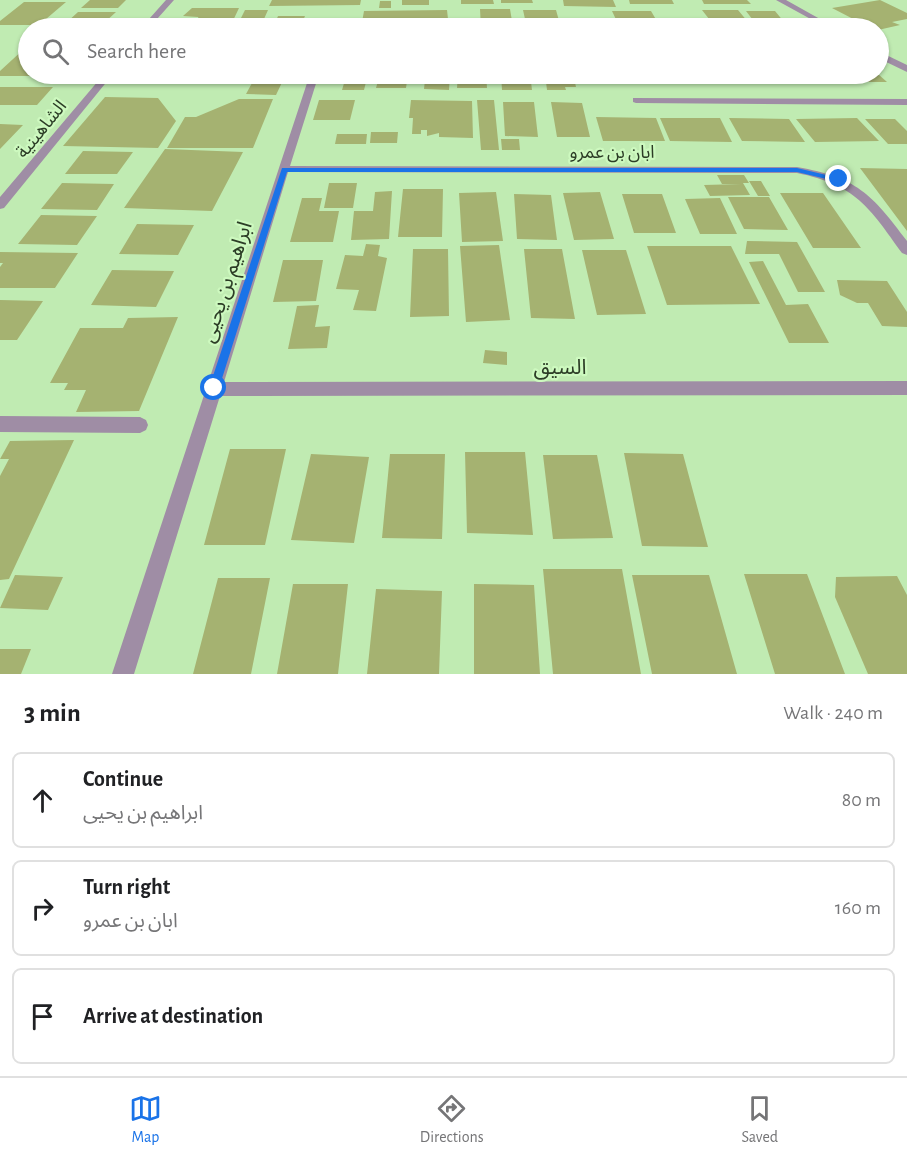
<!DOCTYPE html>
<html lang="en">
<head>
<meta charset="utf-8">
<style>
	:root { --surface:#fff; --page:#f2f2f2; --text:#202124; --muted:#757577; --line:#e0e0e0; --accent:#1a73e8 }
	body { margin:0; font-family:"Alegreya Sans","Noto Sans Arabic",sans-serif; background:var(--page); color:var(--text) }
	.stop { position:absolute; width:18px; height:18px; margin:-14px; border:4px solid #1a73e8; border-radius:50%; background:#fff }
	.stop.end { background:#1a73e8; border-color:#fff; box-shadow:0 2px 6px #0008 }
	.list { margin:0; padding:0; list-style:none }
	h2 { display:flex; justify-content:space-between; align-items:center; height:78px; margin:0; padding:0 24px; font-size:26px }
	h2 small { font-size:20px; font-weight:400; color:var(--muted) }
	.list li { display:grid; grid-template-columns:39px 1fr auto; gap:18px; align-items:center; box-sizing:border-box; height:96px; margin:0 12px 12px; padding:0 12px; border:2px solid var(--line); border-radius:9px }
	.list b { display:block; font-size:22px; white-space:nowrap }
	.list p { margin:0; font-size:20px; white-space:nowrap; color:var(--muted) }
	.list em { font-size:20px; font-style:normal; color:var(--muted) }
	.icon { flex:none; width:33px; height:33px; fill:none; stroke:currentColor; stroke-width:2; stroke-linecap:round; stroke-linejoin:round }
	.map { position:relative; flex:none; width:907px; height:674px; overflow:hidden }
	.search { position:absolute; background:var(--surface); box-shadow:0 2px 4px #0004; left:18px; right:18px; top:18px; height:66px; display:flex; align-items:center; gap:15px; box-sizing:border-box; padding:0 21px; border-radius:33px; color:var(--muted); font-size:22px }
	.sheet { height:402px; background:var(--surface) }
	nav { display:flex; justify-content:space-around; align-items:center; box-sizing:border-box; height:84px; border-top:2px solid var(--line); background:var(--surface); font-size:16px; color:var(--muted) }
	nav a { display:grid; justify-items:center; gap:3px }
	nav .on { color:var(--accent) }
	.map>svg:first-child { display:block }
	.building { fill:#a5b271 }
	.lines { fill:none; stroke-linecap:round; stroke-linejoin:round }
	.minor { fill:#9f8da5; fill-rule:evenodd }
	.route { fill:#1a73e8 }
	.labels { text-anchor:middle; stroke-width:4.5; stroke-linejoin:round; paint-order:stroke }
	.far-street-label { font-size:18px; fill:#2c3d26; stroke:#cdf9bf }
	.street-label { font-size:21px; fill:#2c3d26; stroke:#cdf9bf }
</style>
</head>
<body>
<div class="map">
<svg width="907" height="674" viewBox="0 0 907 674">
	<rect width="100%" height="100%" fill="#c0ebb2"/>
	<path class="building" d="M90,0H126L118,8H81Z
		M272,0H361L360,5L269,6Z
		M402,0H429V5H402Z
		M461,0H493L494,4H461Z
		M501,0H532L533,3H501Z
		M563,0H613L616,7L564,6Z
		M629,0H672L674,4H630Z
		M702,0H747L751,4H704Z
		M880,0L907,13V19L892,22L900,25L878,30L863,28L854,24L861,23L832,8Z
		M380,1H391V8H379Z
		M24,2H66L39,25H0V21Z
		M192,8H239L230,27L201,25L198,17L183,16Z
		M480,9H510L513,27L481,28Z
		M245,10H268L260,28H236Z
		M447,10L449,28H361L364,11Z
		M523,10H556L561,28H527Z
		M702,10H738L753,28H716Z
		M612,11H651L661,28H620Z
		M746,11H775L789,28H759Z
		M78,12H116L104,23H66Z
		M278,16H305L300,28H273Z
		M66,26H104L102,28H63Z
		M25,48H28V74H47L45,76H0V71Z
		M128,74H163L159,79H123Z
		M257,74H286L276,95L246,94Z
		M341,74H368L364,90H342L345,80H340Z
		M380,74H408L406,88H376Z
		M421,74H450L449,90L424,89L425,80H420Z
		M458,74H486L487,88H457Z
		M501,74H530L532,90H502Z
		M545,74H573L576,87H565L566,90H547Z
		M583,74H636L639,79H585Z
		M645,74H699L702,79H647Z
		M706,74H757L761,79H709Z
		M762,74H817L823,80H766Z
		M823,74H878L887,82H863L859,78L828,79Z
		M0,87H53L37,105H0Z
		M105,97L158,98L176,121L158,148L63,146Z
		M239,99H273L253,148H167L185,117H196Z
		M319,100H355L350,120H313Z
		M411,100L472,101L473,138L439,137V133L427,136V130H421V134H412L413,118H409Z
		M477,100H494L499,150H481Z
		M503,102H534L538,137L505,136Z
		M551,102L582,103L590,137H557Z
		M596,117L656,118L665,141H603Z
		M660,118H720L732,142L670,141Z
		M729,118L789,119L805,142L742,141Z
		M857,118L879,141L815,142L796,119Z
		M865,119H895L907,131V144H888Z
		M0,124L23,125L0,149Z
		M371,132H398L397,143H370Z
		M337,134H367L366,144H335Z
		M501,139H519L520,150H502Z
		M165,149L243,152L212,211L124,208Z
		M83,151L133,152L117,174H65Z
		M860,168L907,169V231Z
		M717,175H744L749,183H743L750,195L710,196L704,185L741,184H722Z
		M749,181H761L770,196H758Z
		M62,183L114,184L97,210L41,209Z
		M329,183H357L353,208H324Z
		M403,189H443L442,237H398Z
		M392,191L389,239L351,240L354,211H373L375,192Z
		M496,192L503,241L462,242L459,193Z
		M600,192L614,239L574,240L563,193Z
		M780,193H823L861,248H813Z
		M514,194L551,195L557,240L517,239Z
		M622,194H662L676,233H634Z
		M728,197H769L788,230L744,229Z
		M302,198H322L319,211H339L333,242H290Z
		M720,198L737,234H700L685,199Z
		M41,215L97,216L77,245L18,244Z
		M137,224L194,225L178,255L119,254Z
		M747,241L797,242L825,292H798L779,254H745Z
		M366,244L380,245L378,256L387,258L376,311L353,310L359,290L336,289L345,255L363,256Z
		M499,245L510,320L466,322L460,246Z
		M647,246H731L760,304L667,305Z
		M413,249H448L449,316L410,317Z
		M524,249H562L575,319L531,318Z
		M582,250H626L646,314L597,315Z
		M0,252L78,253L55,288H0V267L3,263H0Z
		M283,260H323L316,301L273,302Z
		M763,261L786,305L808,304L829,343H789L749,262Z
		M112,270L174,271L156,307L91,305Z
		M837,280L887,281L907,312V327L882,326L868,303H857L840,295Z
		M0,300L43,301L17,340H0Z
		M319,305L315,327L330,326L327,348L288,349L297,306Z
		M178,317L139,411L76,412L86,390H64L68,383H50L80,328H123L128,318Z
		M485,350L507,352V365L483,363Z
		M74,440L9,579L0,580V476L9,459H0L10,441Z
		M230,449H286L265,545H204Z
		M465,452H525L533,535L467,533Z
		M624,453L683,454L708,547L642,546Z
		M311,454L369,457L354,543L291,540Z
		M390,454H445L442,539L382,538Z
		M543,455H597L613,538L553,539Z
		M543,569H622L641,674H553Z
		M744,574H807L845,674H775Z
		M15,575L63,577L48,610L0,608Z
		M632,575H709L737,674H652Z
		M897,576L907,595V674H868L835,597L836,577Z
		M218,578H270L251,674H193Z
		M293,584H348L338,674H277Z
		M474,584L534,585L540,674H474Z
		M376,589L442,591L439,674H367Z
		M0,649H31L21,674H0Z"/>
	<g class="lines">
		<path class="minor" d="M166,0H174L149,28H141Z
			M776,0H786L836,28H827Z
			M878,51L907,65V72L878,58Z
			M104,74H113L4,208L0,209V197Z
			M310,74H319L290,166L797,167C857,178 871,193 907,241V255L902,253C869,207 856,185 797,173L288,172L224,382L907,381V395L220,396L134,674H112Z
			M633,98L907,99V105L636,103L633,102Z
			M0,416L140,417L146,420L148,425L146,430L140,433L0,432Z"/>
	</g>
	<path class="route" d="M282,168H797L843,179L839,182L797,172H287L219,388L214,393L209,388Z"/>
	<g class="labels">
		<g class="far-street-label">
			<text transform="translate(41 129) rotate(-51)" y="6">الشاهينية</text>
			<text x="612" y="158">ابان بن عمرو</text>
		</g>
		<g class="street-label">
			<text transform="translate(226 282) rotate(-72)" y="7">ابراهيم بن يحيى</text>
			<text x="560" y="374">السيق</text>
		</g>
	</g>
</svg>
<div class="stop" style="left:214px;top:388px"></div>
<div class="stop end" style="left:839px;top:179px"></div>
<div class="search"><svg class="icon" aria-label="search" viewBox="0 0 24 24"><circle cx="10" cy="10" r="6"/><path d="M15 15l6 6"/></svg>Search here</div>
</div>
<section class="sheet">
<h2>3 min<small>Walk · 240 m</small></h2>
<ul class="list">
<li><svg class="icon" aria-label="ahead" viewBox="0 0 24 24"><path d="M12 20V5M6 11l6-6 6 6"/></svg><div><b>Continue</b><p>ابراهيم بن يحيى</p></div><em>80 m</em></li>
<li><svg class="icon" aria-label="right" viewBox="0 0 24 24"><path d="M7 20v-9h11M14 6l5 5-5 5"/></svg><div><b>Turn right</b><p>ابان بن عمرو</p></div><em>160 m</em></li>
<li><svg class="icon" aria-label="arrive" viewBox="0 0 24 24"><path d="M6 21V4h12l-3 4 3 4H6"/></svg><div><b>Arrive at destination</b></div></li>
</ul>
</section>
<nav>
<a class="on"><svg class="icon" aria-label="map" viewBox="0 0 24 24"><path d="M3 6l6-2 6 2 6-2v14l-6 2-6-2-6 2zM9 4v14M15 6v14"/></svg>Map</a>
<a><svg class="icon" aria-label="directions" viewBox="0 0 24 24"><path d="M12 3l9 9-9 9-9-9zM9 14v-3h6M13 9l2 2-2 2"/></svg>Directions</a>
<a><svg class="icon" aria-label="saved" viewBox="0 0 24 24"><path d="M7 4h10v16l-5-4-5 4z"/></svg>Saved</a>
</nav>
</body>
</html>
